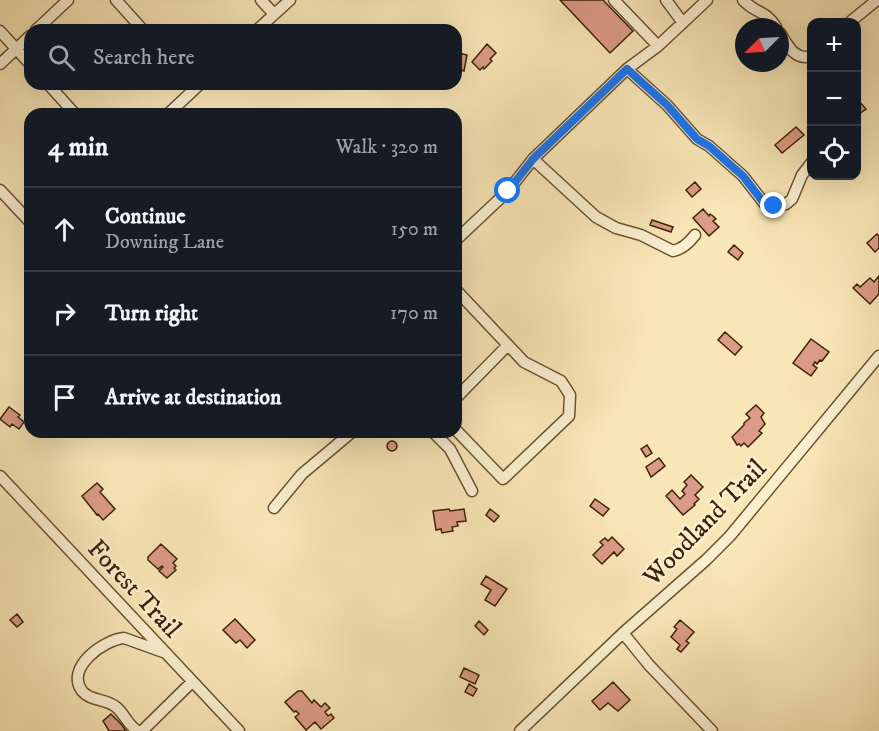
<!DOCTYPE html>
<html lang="en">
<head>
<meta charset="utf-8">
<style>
	:root { --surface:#171b24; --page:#20242c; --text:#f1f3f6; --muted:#9ea1a6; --line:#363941 }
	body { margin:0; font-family:"IM FELL DW Pica",serif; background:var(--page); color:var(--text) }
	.controls { position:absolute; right:18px; top:18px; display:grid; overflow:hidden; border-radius:12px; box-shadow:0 6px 24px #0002 }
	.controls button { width:54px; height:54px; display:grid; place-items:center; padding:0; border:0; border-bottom:2px solid var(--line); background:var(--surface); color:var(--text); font:30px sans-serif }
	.compass { position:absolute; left:735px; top:18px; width:54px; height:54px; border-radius:50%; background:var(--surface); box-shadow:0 6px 24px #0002; rotate:246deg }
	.stop { position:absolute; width:18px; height:18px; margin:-14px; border:4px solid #1a73e8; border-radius:50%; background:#fff }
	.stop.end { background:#1a73e8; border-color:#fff; box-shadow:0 2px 6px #0008 }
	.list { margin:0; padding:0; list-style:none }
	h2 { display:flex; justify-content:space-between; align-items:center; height:78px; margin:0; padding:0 24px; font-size:26px }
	h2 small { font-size:20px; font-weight:400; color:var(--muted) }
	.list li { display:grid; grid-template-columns:39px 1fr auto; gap:18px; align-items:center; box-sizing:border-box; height:84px; padding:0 24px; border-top:2px solid var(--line) }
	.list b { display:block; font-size:22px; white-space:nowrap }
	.list p { margin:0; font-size:20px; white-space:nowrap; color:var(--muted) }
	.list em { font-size:20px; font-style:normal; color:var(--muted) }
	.icon { flex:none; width:33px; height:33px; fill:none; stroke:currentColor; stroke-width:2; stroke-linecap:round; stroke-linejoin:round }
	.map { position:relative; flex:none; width:879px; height:731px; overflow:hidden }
	.search { position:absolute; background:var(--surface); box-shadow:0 6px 24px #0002; left:24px; top:24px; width:438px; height:66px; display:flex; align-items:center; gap:15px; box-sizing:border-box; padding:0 21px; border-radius:18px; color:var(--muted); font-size:22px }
	.panel { position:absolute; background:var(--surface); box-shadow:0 6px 24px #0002; left:24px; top:108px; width:438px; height:330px; border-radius:18px }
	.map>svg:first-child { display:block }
	.building { fill:#dc9b86; stroke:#3b2208; stroke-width:1.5 }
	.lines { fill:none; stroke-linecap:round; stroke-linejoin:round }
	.minor-casing { stroke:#6a5334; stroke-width:13 }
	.minor { stroke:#fbefd0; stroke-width:10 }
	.route { stroke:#1a73e8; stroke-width:8 }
	.labels { text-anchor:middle; stroke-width:5; stroke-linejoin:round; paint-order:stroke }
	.street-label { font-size:26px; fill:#3b2208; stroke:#fbefd0 }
</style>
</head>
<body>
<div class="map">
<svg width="879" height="731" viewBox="0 0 879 731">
	<rect width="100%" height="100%" fill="#f9e6b6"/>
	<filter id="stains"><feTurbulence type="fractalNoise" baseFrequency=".00333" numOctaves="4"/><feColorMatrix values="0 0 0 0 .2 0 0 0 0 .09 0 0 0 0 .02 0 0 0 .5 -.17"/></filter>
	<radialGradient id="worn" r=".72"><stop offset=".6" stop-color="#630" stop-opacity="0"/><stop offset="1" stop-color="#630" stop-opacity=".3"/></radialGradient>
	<path class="building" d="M560,0H603L633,31L610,53Z
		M487,44L496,53L490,59L492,61L484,69L483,67L480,70L472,62Z
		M459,53L467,55L464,71L456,68Z
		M858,100L866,109L859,114L856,111Z
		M796,127L804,135L782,153L775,145Z
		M695,182L701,189L692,197L686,190Z
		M703,209L709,216L710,214L713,216L716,219L713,221L719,227L709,236L693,218Z
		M652,220L673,227L671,232L650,225Z
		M877,234L879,236V248L875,252L867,243Z
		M734,245L743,253L738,260L728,252Z
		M879,276V294L870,304L853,288L857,284L860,287L870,278L874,282Z
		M725,332L742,347L735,355L718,340Z
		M811,339L829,352L822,361L820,360L817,364L815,362L813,365L817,368L811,376L793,363Z
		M756,405L764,413L761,417L765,424L759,431L762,433L748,447L744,443L741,446L739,444L737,445L732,437L744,425V423L750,418L746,414Z
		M9,407L20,415L18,417L24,422L19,429L12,424L10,427L0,419Z
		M387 446a5 5 0 1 1 10 0a5 5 0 1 1-10 0Z
		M647,445L652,453L646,457L641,449Z
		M659,458L665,466L651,477L646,467Z
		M691,475L703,487L695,495L699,499L694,504L695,505L683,515L666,496L672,490L680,499L685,494L682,491L687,485L684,482Z
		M97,483L103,489L100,492L115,509L103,520L98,514L97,515L82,496Z
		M595,499L609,509L603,516L590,506Z
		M449,509L450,511L464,509L466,521L457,522L458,526L452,527L453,531L442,533L441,529L436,530L433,511Z
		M490,509L499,516L494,522L486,515Z
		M612,537L624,549L617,556L614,552L602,564L593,555L603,545L600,542L605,538L608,541Z
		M161,544L177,559L173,563L176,566L174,568L176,570L167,578L159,571L163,567L162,566L158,569L148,560V557Z
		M486,576L507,589L495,606L485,600L491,590L481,584Z
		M17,614L23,622L17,627L10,620Z
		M235,619L255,640L247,648L240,640L236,643L223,630Z
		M680,620L694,632L686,641L689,643L681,652L677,649L680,645L671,637L677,629L674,627Z
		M479,621L488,630L484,635L475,626Z
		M464,668L479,675L475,684L460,677Z
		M613,682L630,700L618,711L608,703L600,710L592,701Z
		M469,684L477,689L473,696L465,692Z
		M298,691H302L312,703L314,700L321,707L325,703L330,708L325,712L328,716L331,714L334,718L321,729L315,722L306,730L295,717L299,714L296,711L294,712L285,702Z
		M111,714L122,725L126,731H109L103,721Z"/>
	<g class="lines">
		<defs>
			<path id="minor" d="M116,0L143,30
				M261,0L274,14
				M614,0L658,46
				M666,0L683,23
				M743,0C756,14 766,10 776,27
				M850,22L877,0
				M36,30L68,0
				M257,30L290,0
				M0,31L30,64
				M780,33C788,46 795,61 812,56
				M0,64L30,36
				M627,69L667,105L697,139L709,146L743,176L764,203L774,206L786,204L792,199L802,175L812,162
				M48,84L75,114
				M168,114L200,84
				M533,159L596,217L616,228L641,235L673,251C683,249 689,243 695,235
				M0,190L30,222
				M456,240L508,191L533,159L627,69L658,46L707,0
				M456,290L524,362L561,381L570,395L569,416L503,479L456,430
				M456,398L508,345
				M433,432L450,449L472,491
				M0,476L239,731
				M274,508L302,474L352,432
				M623,633L649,665L712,731
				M138,731C127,725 125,714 116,707C107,699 90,701 82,691C65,668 103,640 124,638L163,652
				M142,731L192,682
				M520,731L623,633L706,560L730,536L879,356"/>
		</defs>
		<use href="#minor" class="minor-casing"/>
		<use href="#minor" class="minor"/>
	</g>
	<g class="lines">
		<path class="route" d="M508,191L533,159L627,69L667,105L697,139L709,146L743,176L764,203L774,206"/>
	</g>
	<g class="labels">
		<g class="street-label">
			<text transform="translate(704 522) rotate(-46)" y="9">Woodland Trail</text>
			<text transform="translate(135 588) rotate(47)" y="9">Forest Trail</text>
		</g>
	</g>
	<rect width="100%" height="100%" filter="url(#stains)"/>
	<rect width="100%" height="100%" fill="url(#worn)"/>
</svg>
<div class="controls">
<button>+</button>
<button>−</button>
<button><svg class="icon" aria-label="locate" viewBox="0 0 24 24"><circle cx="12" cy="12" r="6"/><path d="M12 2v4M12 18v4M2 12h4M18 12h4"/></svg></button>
</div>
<svg class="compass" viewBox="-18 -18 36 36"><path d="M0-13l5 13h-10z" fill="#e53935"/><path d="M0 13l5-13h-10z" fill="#9ea1a6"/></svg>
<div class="stop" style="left:508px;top:191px"></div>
<div class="stop end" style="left:774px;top:206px"></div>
<div class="search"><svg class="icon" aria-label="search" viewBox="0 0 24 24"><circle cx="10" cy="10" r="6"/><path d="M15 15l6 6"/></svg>Search here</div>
<section class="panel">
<h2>4 min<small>Walk · 320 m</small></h2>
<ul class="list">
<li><svg class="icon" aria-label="ahead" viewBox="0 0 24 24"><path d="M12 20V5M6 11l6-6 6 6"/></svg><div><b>Continue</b><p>Downing Lane</p></div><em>150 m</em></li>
<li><svg class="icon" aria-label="right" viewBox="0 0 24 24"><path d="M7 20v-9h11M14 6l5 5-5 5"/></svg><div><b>Turn right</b></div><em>170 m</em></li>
<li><svg class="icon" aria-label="arrive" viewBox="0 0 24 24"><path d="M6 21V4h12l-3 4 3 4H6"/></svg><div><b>Arrive at destination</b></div></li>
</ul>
</section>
</div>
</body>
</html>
